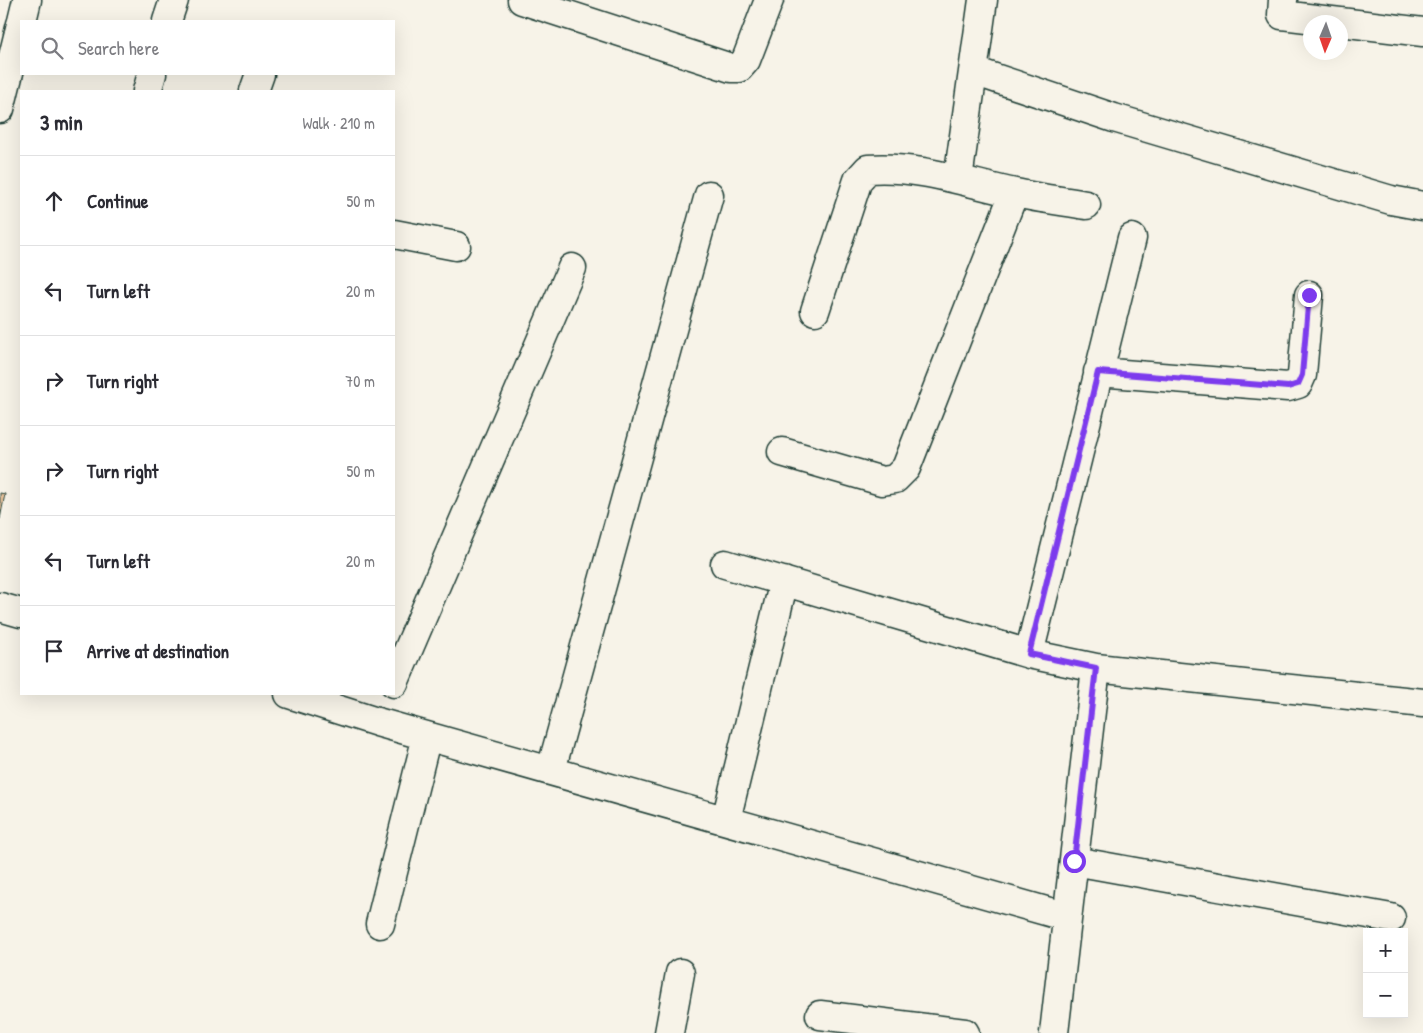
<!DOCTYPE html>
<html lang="en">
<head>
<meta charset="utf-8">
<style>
	:root { --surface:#fff; --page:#f7f7f7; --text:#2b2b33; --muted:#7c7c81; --line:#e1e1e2 }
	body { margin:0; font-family:"Patrick Hand",sans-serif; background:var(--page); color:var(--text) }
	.controls { position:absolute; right:15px; bottom:15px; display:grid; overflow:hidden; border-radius:0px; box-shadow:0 5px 20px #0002 }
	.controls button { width:45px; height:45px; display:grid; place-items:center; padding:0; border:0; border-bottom:1px solid var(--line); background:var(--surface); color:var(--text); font:25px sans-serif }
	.compass { position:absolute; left:1303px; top:15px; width:45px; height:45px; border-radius:50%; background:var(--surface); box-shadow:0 5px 20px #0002; rotate:182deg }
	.stop { position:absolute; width:15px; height:15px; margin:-11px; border:4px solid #7c3aed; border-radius:50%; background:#fff }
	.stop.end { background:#7c3aed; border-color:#fff; box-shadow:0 1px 5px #0008 }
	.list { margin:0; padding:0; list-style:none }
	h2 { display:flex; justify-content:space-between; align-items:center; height:65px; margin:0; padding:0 20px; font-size:21px }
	h2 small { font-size:16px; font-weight:400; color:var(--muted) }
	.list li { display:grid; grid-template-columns:32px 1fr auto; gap:15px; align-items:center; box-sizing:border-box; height:90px; padding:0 20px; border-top:1px solid var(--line) }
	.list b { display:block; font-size:19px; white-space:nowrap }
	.list em { font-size:16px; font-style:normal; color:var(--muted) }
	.icon { flex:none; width:28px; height:28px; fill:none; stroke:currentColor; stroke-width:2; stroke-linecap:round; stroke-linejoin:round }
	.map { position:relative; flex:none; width:1423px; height:1033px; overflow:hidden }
	.search { position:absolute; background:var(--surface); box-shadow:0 5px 20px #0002; left:20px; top:20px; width:375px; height:55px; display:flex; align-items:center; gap:12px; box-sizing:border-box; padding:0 18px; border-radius:0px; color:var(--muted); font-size:19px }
	.panel { position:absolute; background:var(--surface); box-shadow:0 5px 20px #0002; left:20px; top:90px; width:375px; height:605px; border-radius:0px }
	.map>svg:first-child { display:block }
	.building { fill:#ecc59c; stroke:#1f3d34 }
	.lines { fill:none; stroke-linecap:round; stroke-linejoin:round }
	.minor-casing { stroke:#1f3d34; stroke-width:31 }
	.minor { stroke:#f7f3e8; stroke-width:28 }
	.route { stroke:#7c3aed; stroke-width:6 }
</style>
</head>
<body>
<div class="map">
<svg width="1423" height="1033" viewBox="0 0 1423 1033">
	<rect width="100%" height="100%" fill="#f7f3e8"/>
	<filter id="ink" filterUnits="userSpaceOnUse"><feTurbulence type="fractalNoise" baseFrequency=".02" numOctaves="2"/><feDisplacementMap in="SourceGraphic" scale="10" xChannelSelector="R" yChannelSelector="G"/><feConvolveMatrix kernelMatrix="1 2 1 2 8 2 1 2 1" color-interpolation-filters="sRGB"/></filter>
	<g filter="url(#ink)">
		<path class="building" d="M0,493L5,494L0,519Z"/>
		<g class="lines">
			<defs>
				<path id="minor" d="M522,0L731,68H739L746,60L769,0
					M1283,0L1282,15L1423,32
					M22,21L27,0
					M167,21L174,0
					M974,71L1114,118L1391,200L1423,206
					M147,91L152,74
					M254,91L260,74
					M0,109L21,24
					M958,179L983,0
					M394,234L456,246
					M815,311L858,180L868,169C918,165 967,183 1015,193C1038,198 1062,201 1086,205
					M1098,372L1288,387L1298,384L1302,375L1309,295
					M782,452L882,481L895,479L906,468L1014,193
					M725,564L1029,654L1096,668L1423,703
					M0,607L21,613
					M1029,654L1132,238
					M394,683L572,268
					M289,694L377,722L1067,917
					M551,770L709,195
					M726,820L784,581
					M1074,861L1391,918
					M380,924L427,736
					M820,1015L965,1033
					M669,1033L680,973
					M1054,1033L1096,668"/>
			</defs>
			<use href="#minor" class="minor-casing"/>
			<use href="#minor" class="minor"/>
		</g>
	</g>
	<g class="lines" filter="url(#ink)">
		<path class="route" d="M1074,861L1096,668L1029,654L1098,372L1288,387L1298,384L1302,375L1309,295"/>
	</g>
</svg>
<div class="controls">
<button>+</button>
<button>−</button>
</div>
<svg class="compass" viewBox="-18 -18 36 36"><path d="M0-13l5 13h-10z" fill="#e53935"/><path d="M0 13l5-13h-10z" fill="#7c7c81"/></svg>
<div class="stop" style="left:1074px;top:861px"></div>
<div class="stop end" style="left:1309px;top:295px"></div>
<div class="search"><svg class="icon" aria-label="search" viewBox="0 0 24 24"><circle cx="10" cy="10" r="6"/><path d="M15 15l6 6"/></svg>Search here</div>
<section class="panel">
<h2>3 min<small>Walk · 210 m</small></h2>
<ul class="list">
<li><svg class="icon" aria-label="ahead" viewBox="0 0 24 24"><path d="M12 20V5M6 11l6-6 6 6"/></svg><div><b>Continue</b></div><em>50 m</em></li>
<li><svg class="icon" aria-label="left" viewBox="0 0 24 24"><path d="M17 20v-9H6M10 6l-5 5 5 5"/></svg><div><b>Turn left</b></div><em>20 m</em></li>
<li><svg class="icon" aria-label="right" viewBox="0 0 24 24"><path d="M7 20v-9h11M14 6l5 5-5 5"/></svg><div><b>Turn right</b></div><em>70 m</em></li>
<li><svg class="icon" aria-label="right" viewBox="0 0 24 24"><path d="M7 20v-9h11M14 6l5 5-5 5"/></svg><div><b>Turn right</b></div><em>50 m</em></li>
<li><svg class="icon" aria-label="left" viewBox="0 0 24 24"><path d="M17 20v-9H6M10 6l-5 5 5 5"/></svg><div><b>Turn left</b></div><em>20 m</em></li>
<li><svg class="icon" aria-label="arrive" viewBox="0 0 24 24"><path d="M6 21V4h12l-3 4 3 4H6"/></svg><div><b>Arrive at destination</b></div></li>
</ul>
</section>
</div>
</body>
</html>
